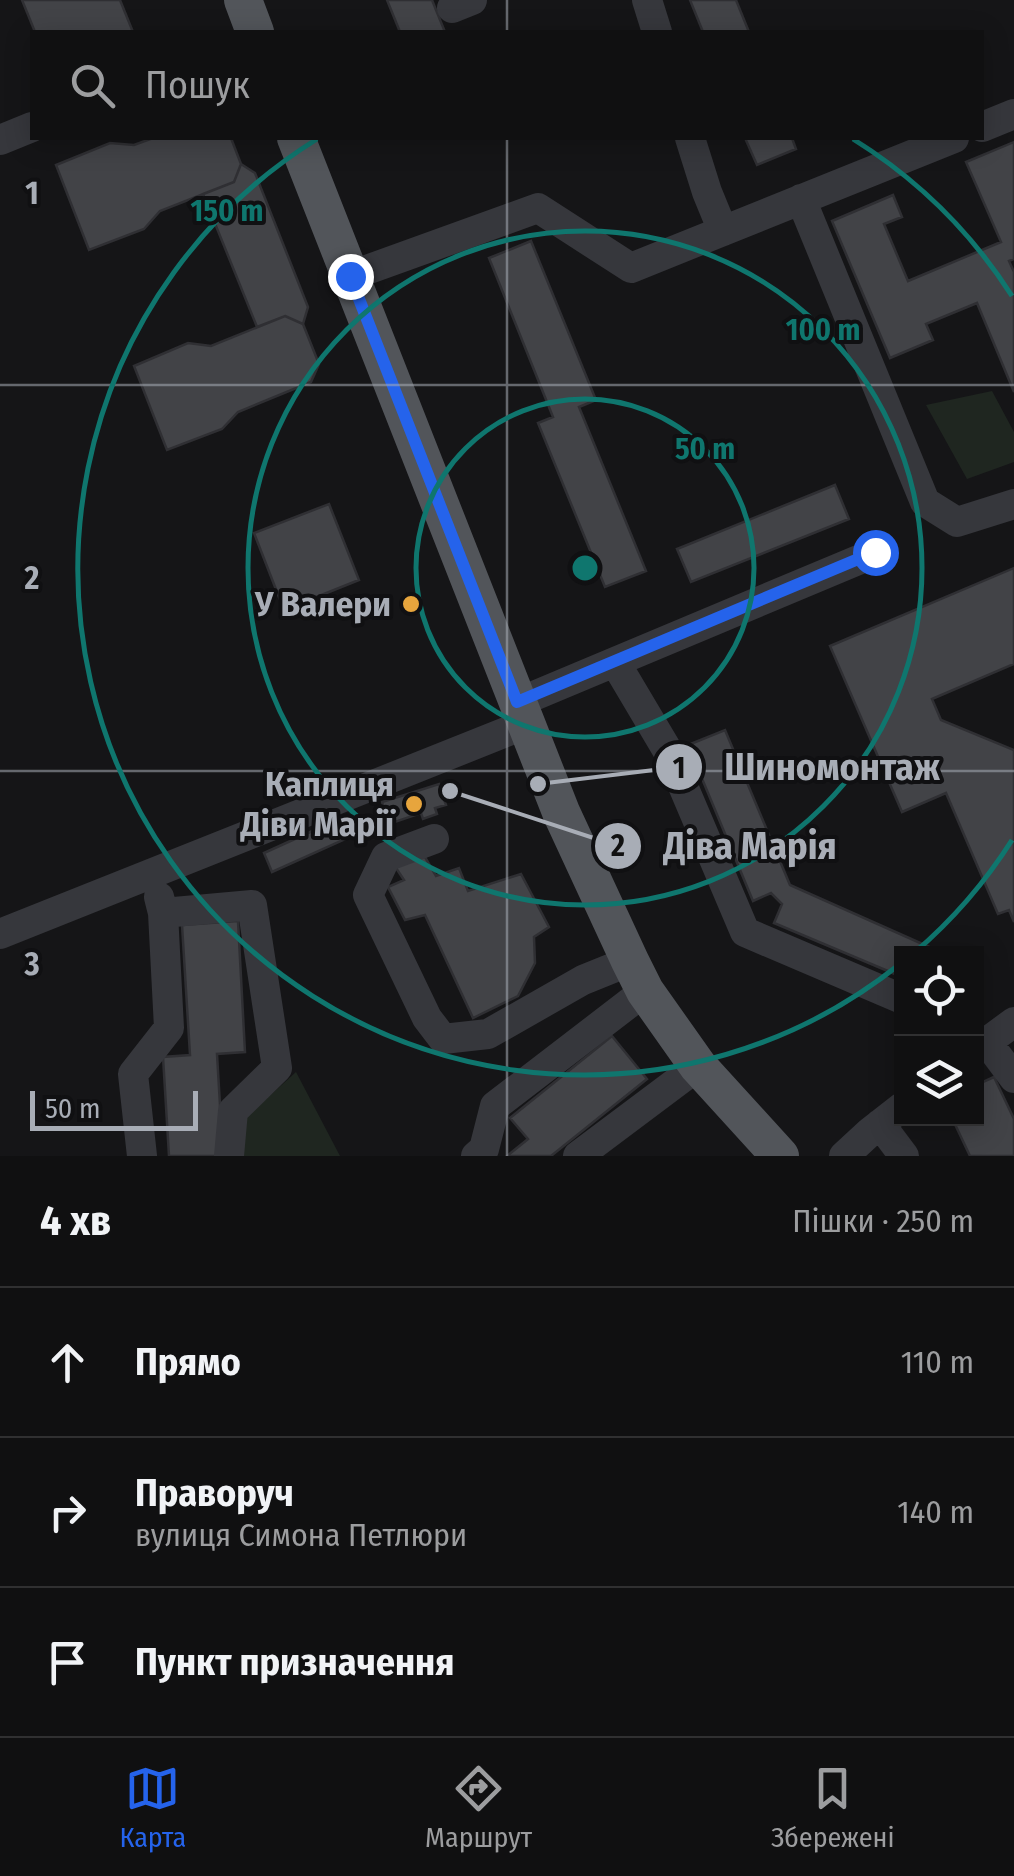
<!DOCTYPE html>
<html lang="uk">
<head>
<meta charset="utf-8">
<style>
	:root { --surface:#101011; --page:#19191a; --text:#f1f3f6; --muted:#9c9d9f; --line:#303031; --accent:#2563eb }
	body { margin:0; font-family:"Fira Sans Condensed",sans-serif; background:var(--page); color:var(--text) }
	.controls { position:absolute; right:30px; bottom:30px; display:grid; overflow:hidden; border-radius:0px; box-shadow:0 5px 25px #0003 }
	.controls button { width:90px; height:90px; display:grid; place-items:center; padding:0; border:0; border-bottom:2px solid var(--line); background:var(--surface); color:var(--text); font:50px sans-serif }
	.scale { position:absolute; left:30px; bottom:25px; width:168px; box-sizing:border-box; padding-left:10px; border:5px solid #a8adb6; border-top:0; font-size:28px; line-height:35px; white-space:nowrap; color:#a8adb6; -webkit-text-stroke:8px #101012; paint-order:stroke }
	.stop { position:absolute; width:30px; height:30px; margin:-22px; border:8px solid #2563eb; border-radius:50%; background:#fff }
	.stop.end { background:#2563eb; border-color:#fff; box-shadow:0 2px 10px #0008 }
	.list { margin:0; padding:0; list-style:none }
	h2 { display:flex; justify-content:space-between; align-items:center; height:130px; margin:0; padding:0 40px; font-size:42px }
	h2 small { font-size:32px; font-weight:400; color:var(--muted) }
	.list li { display:grid; grid-template-columns:65px 1fr auto; gap:30px; align-items:center; box-sizing:border-box; height:150px; padding:0 40px; border-top:2px solid var(--line) }
	.list b { display:block; font-size:38px; white-space:nowrap }
	.list p { margin:0; font-size:32px; white-space:nowrap; color:var(--muted) }
	.list em { font-size:32px; font-style:normal; color:var(--muted) }
	.icon { flex:none; width:55px; height:55px; fill:none; stroke:currentColor; stroke-width:2; stroke-linecap:round; stroke-linejoin:round }
	.map { position:relative; flex:none; width:1014px; height:1156px; overflow:hidden }
	.search { position:absolute; background:var(--surface); box-shadow:0 5px 25px #0003; left:30px; right:30px; top:30px; height:110px; display:flex; align-items:center; gap:25px; box-sizing:border-box; padding:0 35px; border-radius:0px; color:var(--muted); font-size:38px }
	.sheet { height:580px; background:var(--surface) }
	nav { display:flex; justify-content:space-around; align-items:center; box-sizing:border-box; height:140px; border-top:2px solid var(--line); background:var(--surface); font-size:28px; color:var(--muted) }
	nav a { display:grid; justify-items:center; gap:5px }
	nav .on { color:var(--accent) }
	.map>svg:first-child { display:block }
	.green { fill:#1f2620 }
	.building { fill:#424347; stroke:#2f2f33; stroke-width:2.5 }
	.lines { fill:none; stroke-linecap:round; stroke-linejoin:round }
	.minor { stroke:#36373c; stroke-width:30 }
	.major { stroke:#52555a; stroke-width:38 }
	.route { stroke:#2563eb; stroke-width:12 }
	.grid { fill:none; stroke:#a8adb6; stroke-width:2.5; stroke-opacity:0.55 }
	.ring { fill:none; stroke:#0f766e; stroke-width:5 }
	.poi-dot { fill:#e7a53d; stroke:#101012; stroke-width:4 }
	.labels { text-anchor:middle; stroke-width:8; stroke-linejoin:round; paint-order:stroke }
	.poi-label { font-size:35px; font-weight:bold; fill:#a8adb6; stroke:#101012; text-anchor:end }
	.grid-label { font-size:32px; text-anchor:middle; font-weight:bold; fill:#a8adb6; stroke:#101012; stroke-width:8; stroke-linejoin:round; paint-order:stroke }
	.centre { fill:#0f766e; stroke:#101012; stroke-width:5 }
	.ring-label { font-size:30px; text-anchor:middle; font-weight:bold; fill:#0f766e; stroke:#101012; stroke-width:8; stroke-linejoin:round; paint-order:stroke }
	.leader { fill:none; stroke:#a8adb6; stroke-width:4 }
	.callout-dot { fill:#a8adb6; stroke:#101012; stroke-width:4 }
	.mark-label { font-size:30px; text-anchor:middle; font-weight:bold; fill:#111 }
	.callout-label { font-size:38px; text-anchor:middle; font-weight:bold; fill:#a8adb6; stroke:#101012; stroke-width:8; stroke-linejoin:round; paint-order:stroke }
</style>
</head>
<body>
<div class="map">
<svg width="1014" height="1156" viewBox="0 0 1014 1156">
	<rect width="100%" height="100%" fill="#151517"/>
	<path class="green" d="M992,391L1014,432V462L967,479L926,405Z
		M296,1072L340,1156H243L244,1119Z"/>
	<path class="building" d="M22,0H120L133,32H35Z
		M387,0H432L445,32H400Z
		M690,0H736L749,32H703Z
		M153,138H231L241,164L234,182L160,211L144,229L89,250L56,165L110,143L134,145Z
		M745,138H792L796,149L757,165Z
		M1014,142V259L1009,261L1014,272V392L977,303L926,324L933,340L890,358L832,221L893,195L902,217L884,224L908,281L1001,242L966,162Z
		M241,164L255,173L308,307L303,324L285,316L257,327L203,194L234,182Z
		M531,241L596,400L579,407L646,571L605,587L538,423L553,417L489,258Z
		M285,316L303,324L319,364L311,382L238,412L222,429L167,450L134,366L188,343L211,346Z
		M835,485L849,519L691,582L677,549Z
		M329,504L359,580L284,610L254,533Z
		M1014,568V664L932,699L941,720L1014,750V922L1009,910L998,914L946,793L902,812L830,646Z
		M725,730L790,885L945,954H902V977L774,923L782,904L771,893L753,901L688,745Z
		M439,784L446,805L435,808L437,814L423,819L421,813L389,824L382,802Z
		M341,818L350,837L272,872L264,853Z
		M422,852L436,876L459,868L468,891L521,874L549,927L534,937L535,963L518,996L473,1018L425,915L405,920L388,887L404,880L394,865Z
		M238,921L245,1052L217,1054L223,1156H169L163,1057L190,1055L182,925Z
		M612,1036L647,1079L551,1156H507L528,1139L510,1118Z
		M994,1077L1014,1119V1156H970L952,1118H976V1085Z"/>
	<g class="lines">
		<path class="minor" d="M647,0L657,32
			M452,8L472,0
			M982,127L1014,114
			M690,138L707,192L723,231
			M0,140L32,127
			M801,199L925,502L957,522L1014,504
			M350,276L538,208L631,268L954,138
			M615,662L669,753L745,932L902,999
			M517,703L875,553
			M434,839L386,857L368,895L427,1018L443,1039L488,1034L583,980L630,961
			M163,913L252,905L277,1068L233,1111L229,1156
			M0,934L526,724
			M987,1042L1014,1078
			M976,1050L1014,1022
			M880,1124L904,1156
			M142,1156L133,1074L169,1028L163,913L159,897
			M476,1156L484,1149L495,1106L645,991
			M578,1156L698,1066
			M844,1156L870,1132L902,1107"/>
		<path class="major" d="M243,0L255,32
			M296,138L561,812L630,961L645,991L698,1066L780,1156"/>
	</g>
	<g class="lines">
		<path class="route" d="M350,276L517,702L875,552"/>
	</g>
	<path class="grid" d="M507,0V32M507,138V1156M0,385H1014M0,771H1014"/>
	<g class="ring">
		<circle cx="585" cy="568" r="169"/>
		<circle cx="585" cy="568" r="337"/>
		<path d="M1012 840A506 506 0 0 1 914 953M900 964A506 506 0 1 1 317 139M853 139A506 506 0 0 1 1012 296"/>
	</g>
	<g class="poi-dot">
		<circle cx="411" cy="604" r="10"/>
		<circle cx="414" cy="804" r="10"/>
	</g>
	<g class="labels">
		<g class="poi-label">
			<text x="391" y="616">У Валери</text>
			<text x="394" y="796">Каплиця<tspan x="394" dy="40">Діви Марії</tspan></text>
		</g>
	</g>
	<g class="grid-label">
		<text x="32" y="204">1</text>
		<text x="32" y="589">2</text>
		<text x="32" y="975">3</text>
	</g>
	<circle cx="585" cy="568" r="15" class="centre"/>
	<g class="ring-label">
		<text x="227" y="221">150 m</text>
		<text x="823" y="340">100 m</text>
		<text x="705" y="459">50 m</text>
	</g>
	<path class="leader" d="M538 784L679 767M450 791L618 846"/>
	<g class="callout-dot">
		<circle cx="538" cy="784" r="10"/>
		<circle cx="450" cy="791" r="10"/>
		<circle cx="679" cy="767" r="25"/>
		<circle cx="618" cy="846" r="25"/>
	</g>
	<g class="mark-label">
		<text x="679" y="778">1</text>
		<text x="618" y="856">2</text>
	</g>
	<g class="callout-label">
		<text x="832" y="780">Шиномонтаж</text>
		<text x="750" y="859">Діва Марія</text>
	</g>
</svg>
<div class="controls">
<button><svg class="icon" aria-label="locate" viewBox="0 0 24 24"><circle cx="12" cy="12" r="6"/><path d="M12 2v4M12 18v4M2 12h4M18 12h4"/></svg></button>
<button><svg class="icon" aria-label="layers" viewBox="0 0 24 24"><path d="M12 4l9 5-9 5-9-5zM3 14l9 5 9-5"/></svg></button>
</div>
<div class="scale">50 m</div>
<div class="stop" style="left:875px;top:552px"></div>
<div class="stop end" style="left:350px;top:276px"></div>
<div class="search"><svg class="icon" aria-label="search" viewBox="0 0 24 24"><circle cx="10" cy="10" r="6"/><path d="M15 15l6 6"/></svg>Пошук</div>
</div>
<section class="sheet">
<h2>4 хв<small>Пішки · 250 m</small></h2>
<ul class="list">
<li><svg class="icon" aria-label="ahead" viewBox="0 0 24 24"><path d="M12 20V5M6 11l6-6 6 6"/></svg><div><b>Прямо</b></div><em>110 m</em></li>
<li><svg class="icon" aria-label="right" viewBox="0 0 24 24"><path d="M7 20v-9h11M14 6l5 5-5 5"/></svg><div><b>Праворуч</b><p>вулиця Симона Петлюри</p></div><em>140 m</em></li>
<li><svg class="icon" aria-label="arrive" viewBox="0 0 24 24"><path d="M6 21V4h12l-3 4 3 4H6"/></svg><div><b>Пункт призначення</b></div></li>
</ul>
</section>
<nav>
<a class="on"><svg class="icon" aria-label="map" viewBox="0 0 24 24"><path d="M3 6l6-2 6 2 6-2v14l-6 2-6-2-6 2zM9 4v14M15 6v14"/></svg>Карта</a>
<a><svg class="icon" aria-label="directions" viewBox="0 0 24 24"><path d="M12 3l9 9-9 9-9-9zM9 14v-3h6M13 9l2 2-2 2"/></svg>Маршрут</a>
<a><svg class="icon" aria-label="saved" viewBox="0 0 24 24"><path d="M7 4h10v16l-5-4-5 4z"/></svg>Збережені</a>
</nav>
</body>
</html>
